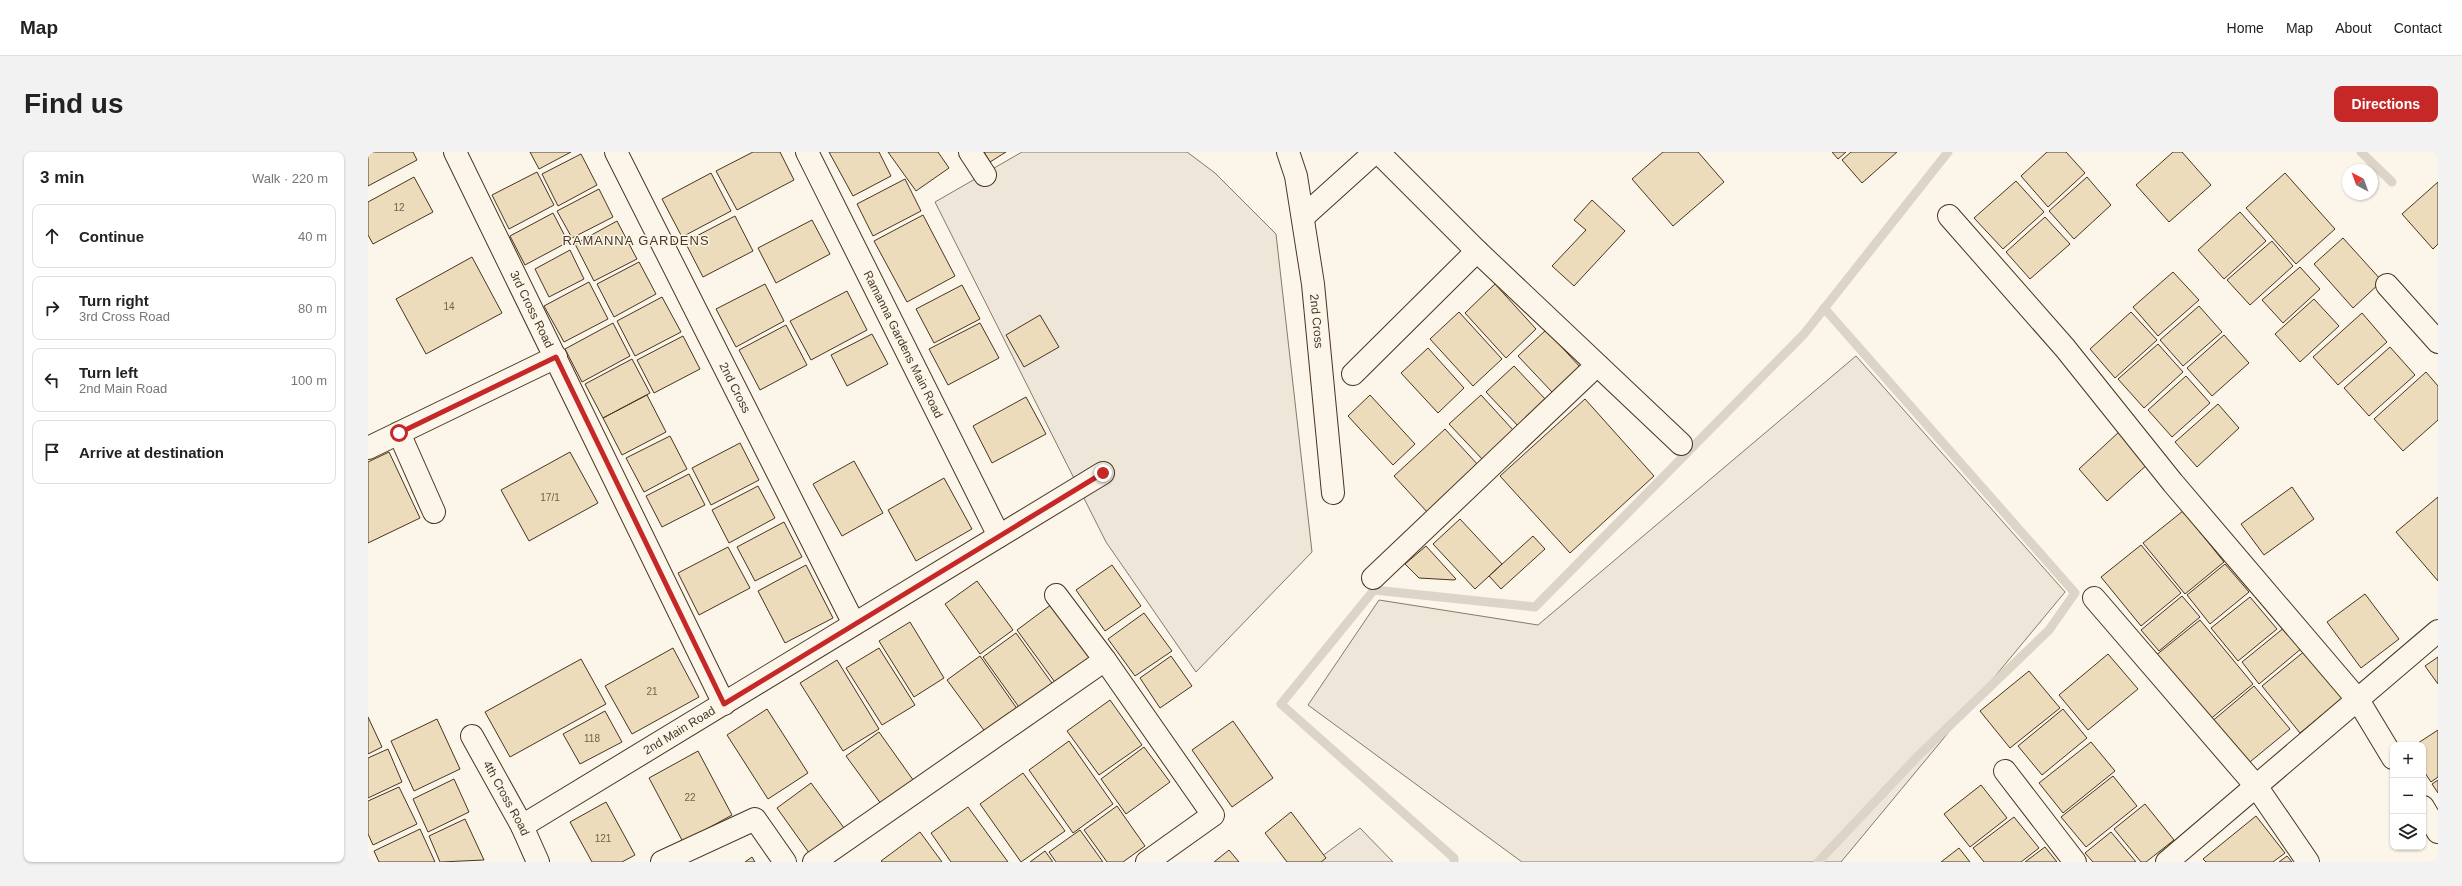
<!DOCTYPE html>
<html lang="en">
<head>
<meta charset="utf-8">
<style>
	:root { --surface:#fff; --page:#f2f2f2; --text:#222; --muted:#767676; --line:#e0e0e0; --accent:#c62828 }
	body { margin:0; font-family:Arial,sans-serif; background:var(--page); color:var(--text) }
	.controls { position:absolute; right:12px; bottom:12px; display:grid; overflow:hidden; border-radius:8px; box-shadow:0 1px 3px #0004 }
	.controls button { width:36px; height:36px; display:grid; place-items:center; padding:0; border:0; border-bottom:1px solid var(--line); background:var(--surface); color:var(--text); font:20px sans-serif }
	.compass { position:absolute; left:1974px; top:12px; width:36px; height:36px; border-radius:50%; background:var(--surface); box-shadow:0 1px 3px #0004; rotate:319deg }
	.stop { position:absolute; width:12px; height:12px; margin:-9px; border:3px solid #c62828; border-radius:50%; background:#fff }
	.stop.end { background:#c62828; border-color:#fff; box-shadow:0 1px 4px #0008 }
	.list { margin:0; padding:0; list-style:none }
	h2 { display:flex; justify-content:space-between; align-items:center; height:52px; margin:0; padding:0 16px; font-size:17px }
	h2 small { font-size:13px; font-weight:400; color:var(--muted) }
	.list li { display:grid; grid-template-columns:26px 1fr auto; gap:12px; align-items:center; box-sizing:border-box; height:64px; margin:0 8px 8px; padding:0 8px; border:1px solid var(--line); border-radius:8px }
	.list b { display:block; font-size:15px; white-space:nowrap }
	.list p { margin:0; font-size:13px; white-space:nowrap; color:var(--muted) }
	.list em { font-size:13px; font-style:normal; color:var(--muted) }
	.icon { flex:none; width:22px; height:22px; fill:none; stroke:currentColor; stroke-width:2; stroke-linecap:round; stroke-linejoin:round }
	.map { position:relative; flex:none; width:2070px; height:710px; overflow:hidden; border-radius:8px }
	header { display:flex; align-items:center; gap:24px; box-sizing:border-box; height:56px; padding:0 20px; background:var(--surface); border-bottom:1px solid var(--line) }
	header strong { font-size:19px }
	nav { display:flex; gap:22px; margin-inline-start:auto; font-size:14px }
	.intro { display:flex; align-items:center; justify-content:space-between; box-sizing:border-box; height:96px; padding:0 24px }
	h1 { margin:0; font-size:28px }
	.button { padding:10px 18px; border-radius:8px; background:var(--accent); color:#fff; font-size:14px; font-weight:700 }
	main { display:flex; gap:24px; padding:0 24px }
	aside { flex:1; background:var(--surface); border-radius:8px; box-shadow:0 1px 3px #0004 }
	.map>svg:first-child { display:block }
	.green { fill:#ede6d9; stroke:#887966 }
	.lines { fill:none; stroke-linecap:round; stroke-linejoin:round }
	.stream { stroke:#dcd4c6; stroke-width:9 }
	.building { fill:#ecdcbc; stroke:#4a3520 }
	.minor-casing { stroke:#4a3520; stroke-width:24 }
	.minor { stroke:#fbf6e9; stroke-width:22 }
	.route { stroke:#c62828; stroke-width:5 }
	.labels { text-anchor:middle; stroke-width:3; stroke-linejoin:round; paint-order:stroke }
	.number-label { font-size:10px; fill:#725f47 }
	.street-label { font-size:12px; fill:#4a3520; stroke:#fbf6e9 }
	.neighbourhood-label { font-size:13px; letter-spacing:1px; fill:#4a3520; stroke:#fbf6e9 }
</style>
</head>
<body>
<header>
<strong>Map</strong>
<nav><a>Home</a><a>Map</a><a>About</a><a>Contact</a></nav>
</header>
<div class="intro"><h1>Find us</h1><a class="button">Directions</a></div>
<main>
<aside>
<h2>3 min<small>Walk · 220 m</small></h2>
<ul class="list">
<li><svg class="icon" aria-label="ahead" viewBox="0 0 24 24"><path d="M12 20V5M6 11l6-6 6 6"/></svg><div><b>Continue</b></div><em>40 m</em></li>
<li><svg class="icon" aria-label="right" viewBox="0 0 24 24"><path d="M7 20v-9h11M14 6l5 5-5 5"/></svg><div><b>Turn right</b><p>3rd Cross Road</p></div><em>80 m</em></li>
<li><svg class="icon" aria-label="left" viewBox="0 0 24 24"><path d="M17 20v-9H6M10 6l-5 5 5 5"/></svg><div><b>Turn left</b><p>2nd Main Road</p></div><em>100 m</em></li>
<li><svg class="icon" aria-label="arrive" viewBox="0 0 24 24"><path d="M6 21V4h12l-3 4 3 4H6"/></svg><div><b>Arrive at destination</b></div></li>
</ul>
</aside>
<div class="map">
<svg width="2070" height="710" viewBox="0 0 2070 710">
	<rect width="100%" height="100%" fill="#fbf6e9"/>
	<path class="green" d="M654,0H819L847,21L908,82L944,400L828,520L738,390L567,50Z
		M1488,204L1697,440L1473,710H1154L940,553L1011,448L1170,473Z
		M992,676L1025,710H946Z"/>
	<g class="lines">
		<path class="stream" d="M1993,0L2024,30
			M1086,710V706L913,552L1006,438L1167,455L1436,182L1580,0
			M1450,710L1549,605L1681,478L1707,441L1456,156"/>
	</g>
	<path class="building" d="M0,0H45L49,8L0,34Z
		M162,0H203L171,17Z
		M385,0H412L426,28L369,58L348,19Z
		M461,0H511L523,24L485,44Z
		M520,0H570L581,16L548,39Z
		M616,0H638L622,10Z
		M1295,0H1330L1356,30L1305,74L1264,27Z
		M1464,0H1478L1470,7Z
		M1483,0H1529L1494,31L1474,8Z
		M1679,0H1698L1717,21L1680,55L1653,24Z
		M1805,0H1814L1843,33L1801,70L1768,33Z
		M213,2L229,33L190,54L174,22Z
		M169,20L186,53L141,77L124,43Z
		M343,21L363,59L314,85L294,47Z
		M1917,21L1967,77L1928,112L1878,56Z
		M46,25L65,60L5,92L0,83V50Z
		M1719,25L1743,53L1706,87L1681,59Z
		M537,27L553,59L505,84L489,52Z
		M1648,29L1676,60L1635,97L1606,66Z
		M2070,30V92L2065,97L2034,62Z
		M231,37L245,65L204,86L189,59Z
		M1224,48L1257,79L1206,134L1184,114L1218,78L1206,68Z
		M1872,60L1898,89L1856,127L1830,98Z
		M185,61L200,90L157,113L142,84Z
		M555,63L587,124L539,150L506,89Z
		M367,64L385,99L335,125L317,90Z
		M1677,65L1702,92L1662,127L1638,100Z
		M444,68L462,102L408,131L390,96Z
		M249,69L269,107L226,129L207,92Z
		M1975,86L2014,129L1985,156L1946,112Z
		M1904,89L1925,114L1882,153L1859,128Z
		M202,98L216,127L181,145L167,117Z
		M104,105L134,161L58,202L28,147Z
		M271,110L288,142L246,165L229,132Z
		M1932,115L1952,137L1915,171L1894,148Z
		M1805,120L1831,148L1790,184L1765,155Z
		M221,130L240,167L196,190L176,154Z
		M397,132L416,169L368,195L348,157Z
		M1127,132L1168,177L1138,206L1097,161Z
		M594,133L612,167L566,191L548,157Z
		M479,139L499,178L443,208L422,169Z
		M294,145L313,180L267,204L249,169Z
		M1946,147L1971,174L1932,210L1907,182Z
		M1831,154L1854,180L1815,214L1792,188Z
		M1091,160L1134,207L1105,234L1062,187Z
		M1763,160L1789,188L1747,226L1722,197Z
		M1994,161L2019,190L1970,233L1945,205Z
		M672,163L691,195L656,215L638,183Z
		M245,171L262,204L214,230L197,197Z
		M612,171L631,206L580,233L561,197Z
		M418,173L439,213L392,238L371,198Z
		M1178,178L1212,215L1184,240L1150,204Z
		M504,182L520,212L479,234L463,203Z
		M1856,183L1881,211L1844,244L1819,216Z
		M315,184L332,217L286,241L269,208Z
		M1790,192L1815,220L1776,256L1750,227Z
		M2022,195L2047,223L2001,264L1976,236Z
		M1060,196L1096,236L1070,261L1033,221Z
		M264,207L282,241L235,266L217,232Z
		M1146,214L1179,249L1151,275L1118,240Z
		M2058,220L2070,234V268L2035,299L2006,267Z
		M1818,224L1842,251L1804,285L1780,258Z
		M279,243L298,280L254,303L235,266Z
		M1002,243L1047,292L1025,313L980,264Z
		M1113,243L1146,279L1115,308L1081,272Z
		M658,245L678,282L624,311L605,274Z
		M1217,247L1286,324L1202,401L1132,324Z
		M1850,252L1871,276L1829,315L1807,290Z
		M1077,277L1111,314L1060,361L1026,324Z
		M1752,279L1781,311L1739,349L1711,317Z
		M302,284L319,317L276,340L258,306Z
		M372,291L391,328L343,353L324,316Z
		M21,300L52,366L0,391V310Z
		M202,300L230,351L161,389L133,338Z
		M486,309L515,361L474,384L445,332Z
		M321,322L337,353L294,375L278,344Z
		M576,326L604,377L548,409L520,358Z
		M390,334L407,366L361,391L344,358Z
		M1924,335L1946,367L1896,403L1873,372Z
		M2070,345V429L2028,380Z
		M1815,359L1856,410L1817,442L1775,391Z
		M1092,367L1134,412L1107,437L1065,392Z
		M416,370L434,405L387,429L369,395Z
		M1165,384L1177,397L1133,437L1121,424Z
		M1773,393L1813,441L1773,474L1733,425Z
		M1058,394L1088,427L1086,428L1051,426L1037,412Z
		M360,395L382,436L331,463L310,421Z
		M1857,412L1881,440L1842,472L1819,443Z
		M438,413L465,466L417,491L390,439Z
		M744,413L773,454L737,479L708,438Z
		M609,429L645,478L612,502L577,452Z
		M1997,442L2031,487L1993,516L1959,470Z
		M1814,444L1832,465L1791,499L1773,478Z
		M1882,445L1909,477L1870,509L1843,476Z
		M684,452L725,507L689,533L649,478Z
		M776,461L804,499L767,524L740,487Z
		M1832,468L1885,532L1840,569L1787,504Z
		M542,470L576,526L546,545L511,489Z
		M1917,475L1934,496L1891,532L1874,510Z
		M648,481L686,534L653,558L615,505Z
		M305,496L331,545L264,582L237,534Z
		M511,496L547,553L514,573L478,516Z
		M1938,498L1977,544L1932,581L1894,534Z
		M1740,502L1770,537L1720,578L1691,543Z
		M612,504L650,558L618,581L579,528Z
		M803,504L824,534L792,556L772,526Z
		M2070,505V532L2057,514Z
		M213,507L238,552L142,605L117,560Z
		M469,508L511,577L475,599L432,531Z
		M1661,519L1692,556L1642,596L1612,559Z
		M1886,534L1922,577L1877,614L1842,571Z
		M742,548L774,593L731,623L699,579Z
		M399,557L440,621L400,647L359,583Z
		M1695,557L1719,586L1674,623L1650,594Z
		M237,559L254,590L212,612L195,582Z
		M0,565L14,595L0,602Z
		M69,567L92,617L46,639L23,589Z
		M865,569L905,626L864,655L824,598Z
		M2070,578V625L2063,630L2055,618V593H2047Z
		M511,580L548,632L516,656L478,604Z
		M701,589L745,652L705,681L661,618Z
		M1723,590L1747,619L1695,661L1671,631Z
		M776,595L802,630L758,662L733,627Z
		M20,597L34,630L0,646V606Z
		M330,599L364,663L315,690L281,626Z
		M655,621L697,679L653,710L612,652Z
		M1745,624L1769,654L1718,695L1693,665Z
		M86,627L101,660L60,680L45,647Z
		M2070,628V641L2064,632Z
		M443,631L479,680L444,705L409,656Z
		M1613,633L1639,666L1602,695L1576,662Z
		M31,635L49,672L5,693L0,682V649Z
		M238,650L267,703L254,710H224L202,670Z
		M1777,652L1806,688L1778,710H1773L1746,677Z
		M749,654L777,694L755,710H739L716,678Z
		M600,655L640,710H583L563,681Z
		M923,660L958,706L953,710H919L897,681Z
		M1888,664L1917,701L1905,710H1838L1835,707Z
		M1646,665L1671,696L1653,710H1616L1605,696Z
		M97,667L116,708L72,710L61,684Z
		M52,677L67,710H11L6,699Z
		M712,678L735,710H688L681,700Z
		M552,680L574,710H514L513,709Z
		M1743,680L1768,710H1725L1717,701Z
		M1677,695L1689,710H1657Z
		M1591,696L1602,710H1573Z
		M861,698L871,710H846Z
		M677,699L685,710H662Z
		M1919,704L1924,710H1911Z
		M384,705L387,710H377Z"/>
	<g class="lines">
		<defs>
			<g id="minor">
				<path id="s1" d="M87,0L356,552"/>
				<path id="s2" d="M248,0L486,472"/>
				<path id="s3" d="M439,0L631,384"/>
				<path d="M602,0L617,23"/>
				<path id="s4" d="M920,0L928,24L945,132L965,341"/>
				<path d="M1010,0L1109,99L1313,292"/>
				<path d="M1581,64L1697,196L1805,331L1990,548L2025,606"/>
				<path d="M935,65L1007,0"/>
				<path d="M2019,133L2070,190"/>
				<path d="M985,222L1109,99"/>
				<path d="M31,281L66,360"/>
				<path d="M0,296L188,205"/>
				<path d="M1005,426L1229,213"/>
				<path d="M688,443L737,508L845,663L779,710"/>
				<path d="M1726,446L1888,634L1940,710"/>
				<path id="s5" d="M104,584L154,674L170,710"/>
				<path d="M1637,619L1707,710"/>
				<path d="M2055,655L2070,680"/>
				<path id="s6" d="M154,674L735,321"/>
				<path d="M294,710L387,667L417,710"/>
				<path d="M446,710L737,508"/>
				<path d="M1799,710L2070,479"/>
			</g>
		</defs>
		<use href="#minor" class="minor-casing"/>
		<use href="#minor" class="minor"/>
	</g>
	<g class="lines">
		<path class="route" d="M31,281L188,205L356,552L735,321"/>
	</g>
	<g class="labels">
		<g class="number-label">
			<text x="31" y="59">12</text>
			<text x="81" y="158">14</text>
			<text x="182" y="349">17/1</text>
			<text x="284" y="543">21</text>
			<text x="224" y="590">118</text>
			<text x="322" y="649">22</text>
			<text x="235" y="690">121</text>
		</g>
		<g class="street-label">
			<text dy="4" stroke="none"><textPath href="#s1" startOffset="175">3rd Cross Road</textPath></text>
			<text dy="4" stroke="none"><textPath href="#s4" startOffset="172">2nd Cross</textPath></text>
			<text dy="4" stroke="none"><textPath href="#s3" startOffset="215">Ramanna Gardens Main Road</textPath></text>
			<text dy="4" stroke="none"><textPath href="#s2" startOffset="264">2nd Cross</textPath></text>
			<text dy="4" stroke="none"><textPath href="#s6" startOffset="184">2nd Main Road</textPath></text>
			<text dy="4" stroke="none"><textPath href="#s5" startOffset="71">4th Cross Road</textPath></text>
		</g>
		<g class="neighbourhood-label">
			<text x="268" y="93">RAMANNA GARDENS</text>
		</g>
	</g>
</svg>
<div class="controls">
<button>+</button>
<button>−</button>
<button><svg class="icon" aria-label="layers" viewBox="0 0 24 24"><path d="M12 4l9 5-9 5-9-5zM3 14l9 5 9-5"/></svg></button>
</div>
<svg class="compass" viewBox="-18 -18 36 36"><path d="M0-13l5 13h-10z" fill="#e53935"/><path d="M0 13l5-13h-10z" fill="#767676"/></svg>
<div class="stop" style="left:31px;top:281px"></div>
<div class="stop end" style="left:735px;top:321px"></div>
</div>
</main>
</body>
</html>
